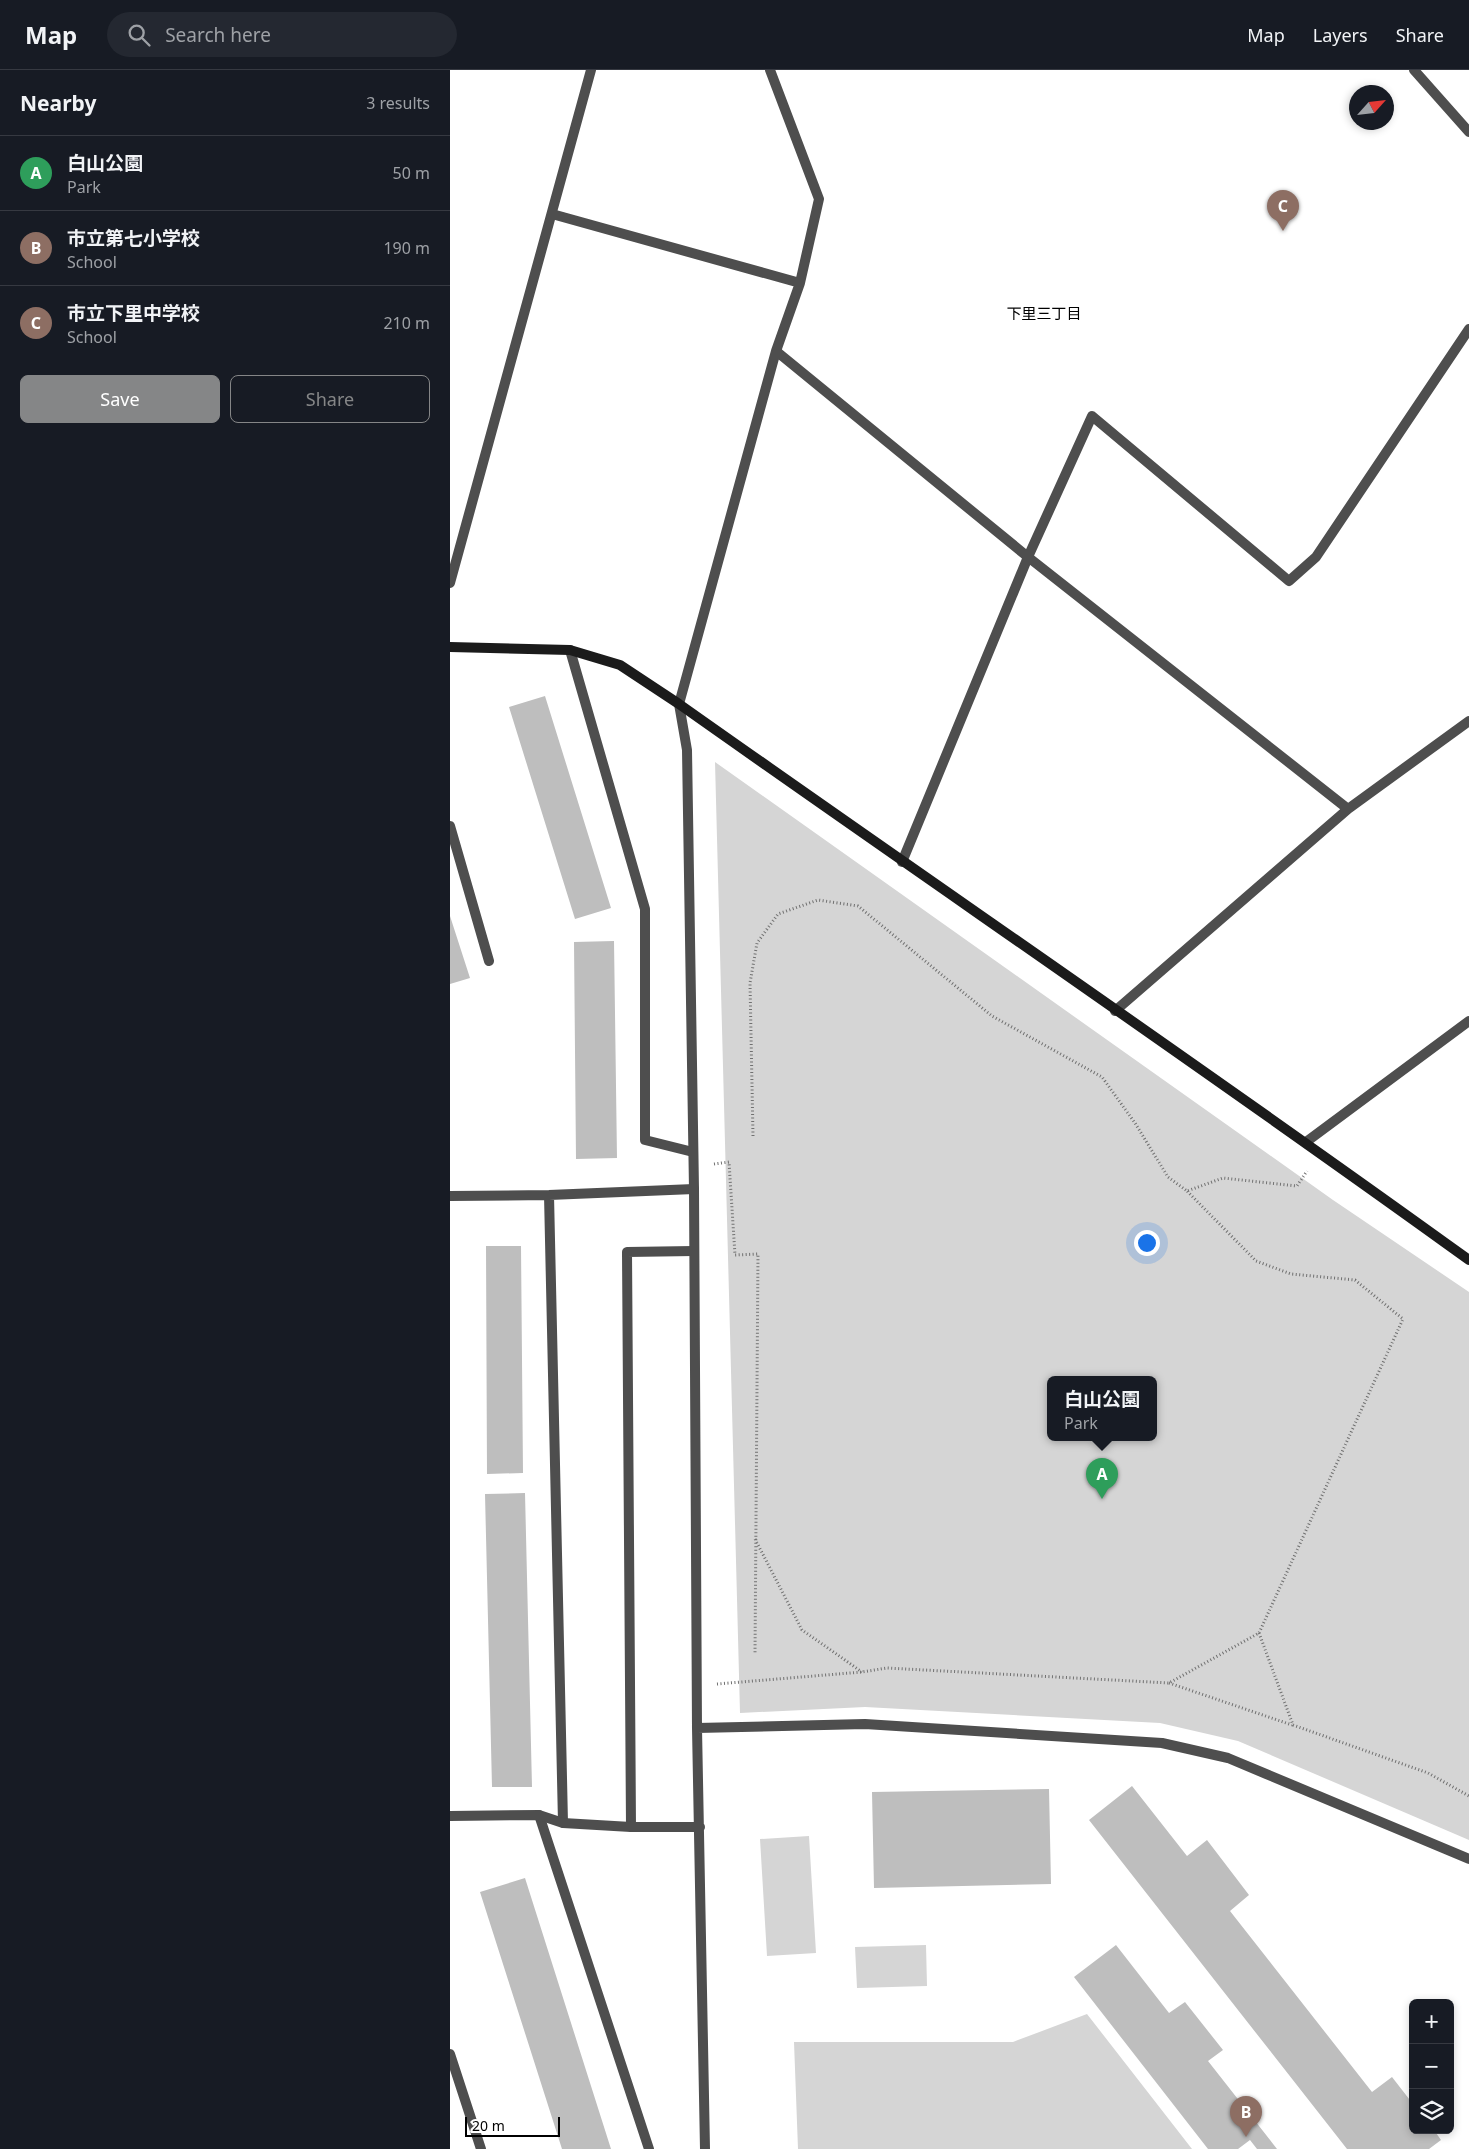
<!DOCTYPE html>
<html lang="en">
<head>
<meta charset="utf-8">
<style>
	:root { --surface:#171b24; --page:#242831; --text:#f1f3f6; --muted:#9ea1a6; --line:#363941; --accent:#858687 }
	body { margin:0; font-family:"Noto Sans","Noto Sans JP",sans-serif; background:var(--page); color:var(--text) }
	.controls { position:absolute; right:15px; bottom:15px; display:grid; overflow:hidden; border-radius:8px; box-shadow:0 2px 8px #0003 }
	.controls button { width:45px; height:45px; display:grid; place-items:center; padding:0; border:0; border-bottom:1px solid var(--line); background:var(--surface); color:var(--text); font:25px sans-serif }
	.compass { position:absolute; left:899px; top:15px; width:45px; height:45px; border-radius:50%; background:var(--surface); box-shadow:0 2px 8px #0003; rotate:63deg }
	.scale { position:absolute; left:15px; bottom:12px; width:95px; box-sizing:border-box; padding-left:5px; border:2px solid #000; border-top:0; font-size:14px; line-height:18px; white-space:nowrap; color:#000; -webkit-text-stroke:4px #fff; paint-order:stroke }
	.you { position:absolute; left:696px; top:1172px; width:18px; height:18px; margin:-12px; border:4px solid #fff; border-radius:50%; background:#1a73e8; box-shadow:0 0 0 8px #1a73e833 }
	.badge { display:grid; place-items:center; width:32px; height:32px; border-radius:50%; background:var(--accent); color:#fff; font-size:16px; font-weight:700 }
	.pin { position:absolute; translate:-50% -41px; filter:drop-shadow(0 1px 2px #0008) }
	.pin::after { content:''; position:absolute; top:26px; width:18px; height:15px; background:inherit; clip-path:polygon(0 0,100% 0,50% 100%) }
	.popup { position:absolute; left:597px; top:1306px; width:110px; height:65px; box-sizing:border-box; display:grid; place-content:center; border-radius:8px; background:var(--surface); filter:drop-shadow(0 1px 4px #0005); font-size:16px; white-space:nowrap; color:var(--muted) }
	.popup b { font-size:19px; color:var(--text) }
	.popup::after { content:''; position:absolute; left:50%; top:100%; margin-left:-10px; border:10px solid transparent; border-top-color:var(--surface) }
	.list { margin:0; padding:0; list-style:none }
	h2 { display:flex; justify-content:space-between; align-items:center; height:65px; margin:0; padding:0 20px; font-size:21px }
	h2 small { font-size:16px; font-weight:400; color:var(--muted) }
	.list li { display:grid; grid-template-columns:32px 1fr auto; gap:15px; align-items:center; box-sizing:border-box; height:75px; padding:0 20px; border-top:1px solid var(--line) }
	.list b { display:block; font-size:19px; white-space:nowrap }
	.list p { margin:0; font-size:16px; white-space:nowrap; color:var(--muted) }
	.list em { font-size:16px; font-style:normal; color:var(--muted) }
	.actions { display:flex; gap:10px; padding:15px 20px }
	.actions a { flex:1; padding:11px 0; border:1px solid var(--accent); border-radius:8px; text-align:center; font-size:18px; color:var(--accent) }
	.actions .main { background:var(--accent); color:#fff }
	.icon { flex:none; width:28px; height:28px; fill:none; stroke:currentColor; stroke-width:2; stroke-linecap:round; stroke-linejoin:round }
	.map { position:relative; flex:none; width:1019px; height:2079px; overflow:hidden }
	header { display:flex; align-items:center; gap:30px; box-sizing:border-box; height:70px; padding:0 25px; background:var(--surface); border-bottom:1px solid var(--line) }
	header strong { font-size:24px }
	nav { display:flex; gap:28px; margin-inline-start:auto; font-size:18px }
	.search { width:350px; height:45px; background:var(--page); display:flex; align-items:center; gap:12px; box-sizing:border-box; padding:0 18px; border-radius:28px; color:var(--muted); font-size:19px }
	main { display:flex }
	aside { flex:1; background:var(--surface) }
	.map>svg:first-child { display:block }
	.green { fill:#d5d5d5; fill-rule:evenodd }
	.building { fill:#bebebe }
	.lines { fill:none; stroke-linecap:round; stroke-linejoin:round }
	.path { stroke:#707070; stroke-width:3; stroke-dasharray:1 2.5; stroke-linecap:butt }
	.lane { stroke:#4e4e4e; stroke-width:10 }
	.street { stroke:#4e4e4e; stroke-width:10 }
	.secondary { stroke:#1b1b1b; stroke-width:10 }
	.labels { text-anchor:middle; stroke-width:4.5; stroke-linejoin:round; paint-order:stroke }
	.neighbourhood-label { font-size:15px; fill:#000; stroke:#fff }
</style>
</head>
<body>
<header>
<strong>Map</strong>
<div class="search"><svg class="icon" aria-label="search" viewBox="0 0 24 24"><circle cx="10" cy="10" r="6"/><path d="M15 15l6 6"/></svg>Search here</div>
<nav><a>Map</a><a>Layers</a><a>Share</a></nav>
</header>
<main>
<aside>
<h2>Nearby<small>3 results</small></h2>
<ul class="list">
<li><span class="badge" style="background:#2e9e5b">A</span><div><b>白山公園</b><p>Park</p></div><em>50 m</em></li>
<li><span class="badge" style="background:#8d6e63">B</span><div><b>市立第七小学校</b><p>School</p></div><em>190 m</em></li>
<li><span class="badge" style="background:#8d6e63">C</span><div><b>市立下里中学校</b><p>School</p></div><em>210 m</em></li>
</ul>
<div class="actions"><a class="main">Save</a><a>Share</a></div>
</aside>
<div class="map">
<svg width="1019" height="2079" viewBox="0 0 1019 2079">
	<rect width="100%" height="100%" fill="#fff"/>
	<path class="green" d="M265,692L883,1130L1019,1222V1770L788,1671L710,1653L415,1637L290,1643ZM703,1310V1368H601V1310Z
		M359,1766L366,1883L317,1886L310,1769Z
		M476,1875L477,1916L407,1918L405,1877Z
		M637,1944L742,2079H348L344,1972H563Z"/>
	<path class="building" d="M95,626L161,838L125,849L59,637Z
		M0,846L20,908L0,914Z
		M164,871L167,1088L126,1089L124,872Z
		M36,1176H71L73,1403L37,1404Z
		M75,1423L82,1717H42L35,1424Z
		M682,1716L737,1786L757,1770L799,1825L780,1841L922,2022L942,2007L963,2034V2060H984L991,2070L979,2079H897L639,1750Z
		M599,1719L601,1814L424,1818L422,1722Z
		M75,1808L161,2079H112L30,1822Z
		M666,1875L719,1943L735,1932L773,1980L758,1991L827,2079H807L800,2070L788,2079H758L624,1907Z"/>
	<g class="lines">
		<path class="path" d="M303,1066L300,913L307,873L328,844L368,830L408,836L542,946L652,1007L685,1053L718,1107L737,1121L773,1108L847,1116L857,1101
			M264,1094L279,1092L285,1185L308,1184L305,1584
			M305,1469L352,1560L412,1602
			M809,1563L843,1655L978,1703L1019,1726
			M719,1613L842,1655
			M267,1614L412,1602L437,1598L719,1613L809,1563L953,1249L905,1210L841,1204L806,1191L737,1121"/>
		<path class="lane" d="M120,580L195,839V1070L243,1082
			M0,756L39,891
			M99,1125L113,1753
			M0,1126L99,1125L244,1119
			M89,1745L199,2079
			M181,1757L177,1182L244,1181
			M0,1984L31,2079"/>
		<path class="street" d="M320,0L369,129L350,213
			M964,0L1019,62
			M102,144L350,213L326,281L229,634L237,680L244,1119L247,1658L255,2079
			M326,281L578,487L898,739
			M0,513L141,0
			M452,792L578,487L642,346L839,511L866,487L1019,259
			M665,941L898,739L1019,651
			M856,1072L1019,951
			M247,1658L415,1654L712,1673L778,1688L1019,1789
			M0,1746L89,1745L113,1753L181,1757H250"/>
		<path class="secondary" d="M0,577L120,580L170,595L229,634C492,820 758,1001 1019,1190"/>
	</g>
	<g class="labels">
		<g class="neighbourhood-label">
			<text x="594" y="249">下里三丁目</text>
		</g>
	</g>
</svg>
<div class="controls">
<button>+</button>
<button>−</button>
<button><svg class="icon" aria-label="layers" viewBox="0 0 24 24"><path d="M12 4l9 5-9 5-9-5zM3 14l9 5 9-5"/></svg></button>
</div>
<svg class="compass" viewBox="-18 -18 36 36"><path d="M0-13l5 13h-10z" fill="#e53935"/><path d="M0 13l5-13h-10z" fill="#9ea1a6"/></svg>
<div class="scale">20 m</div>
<div class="you"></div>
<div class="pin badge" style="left:652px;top:1429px;background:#2e9e5b">A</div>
<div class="popup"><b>白山公園</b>Park</div>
<div class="pin badge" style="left:796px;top:2067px;background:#8d6e63">B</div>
<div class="pin badge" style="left:833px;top:161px;background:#8d6e63">C</div>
</div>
</main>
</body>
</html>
